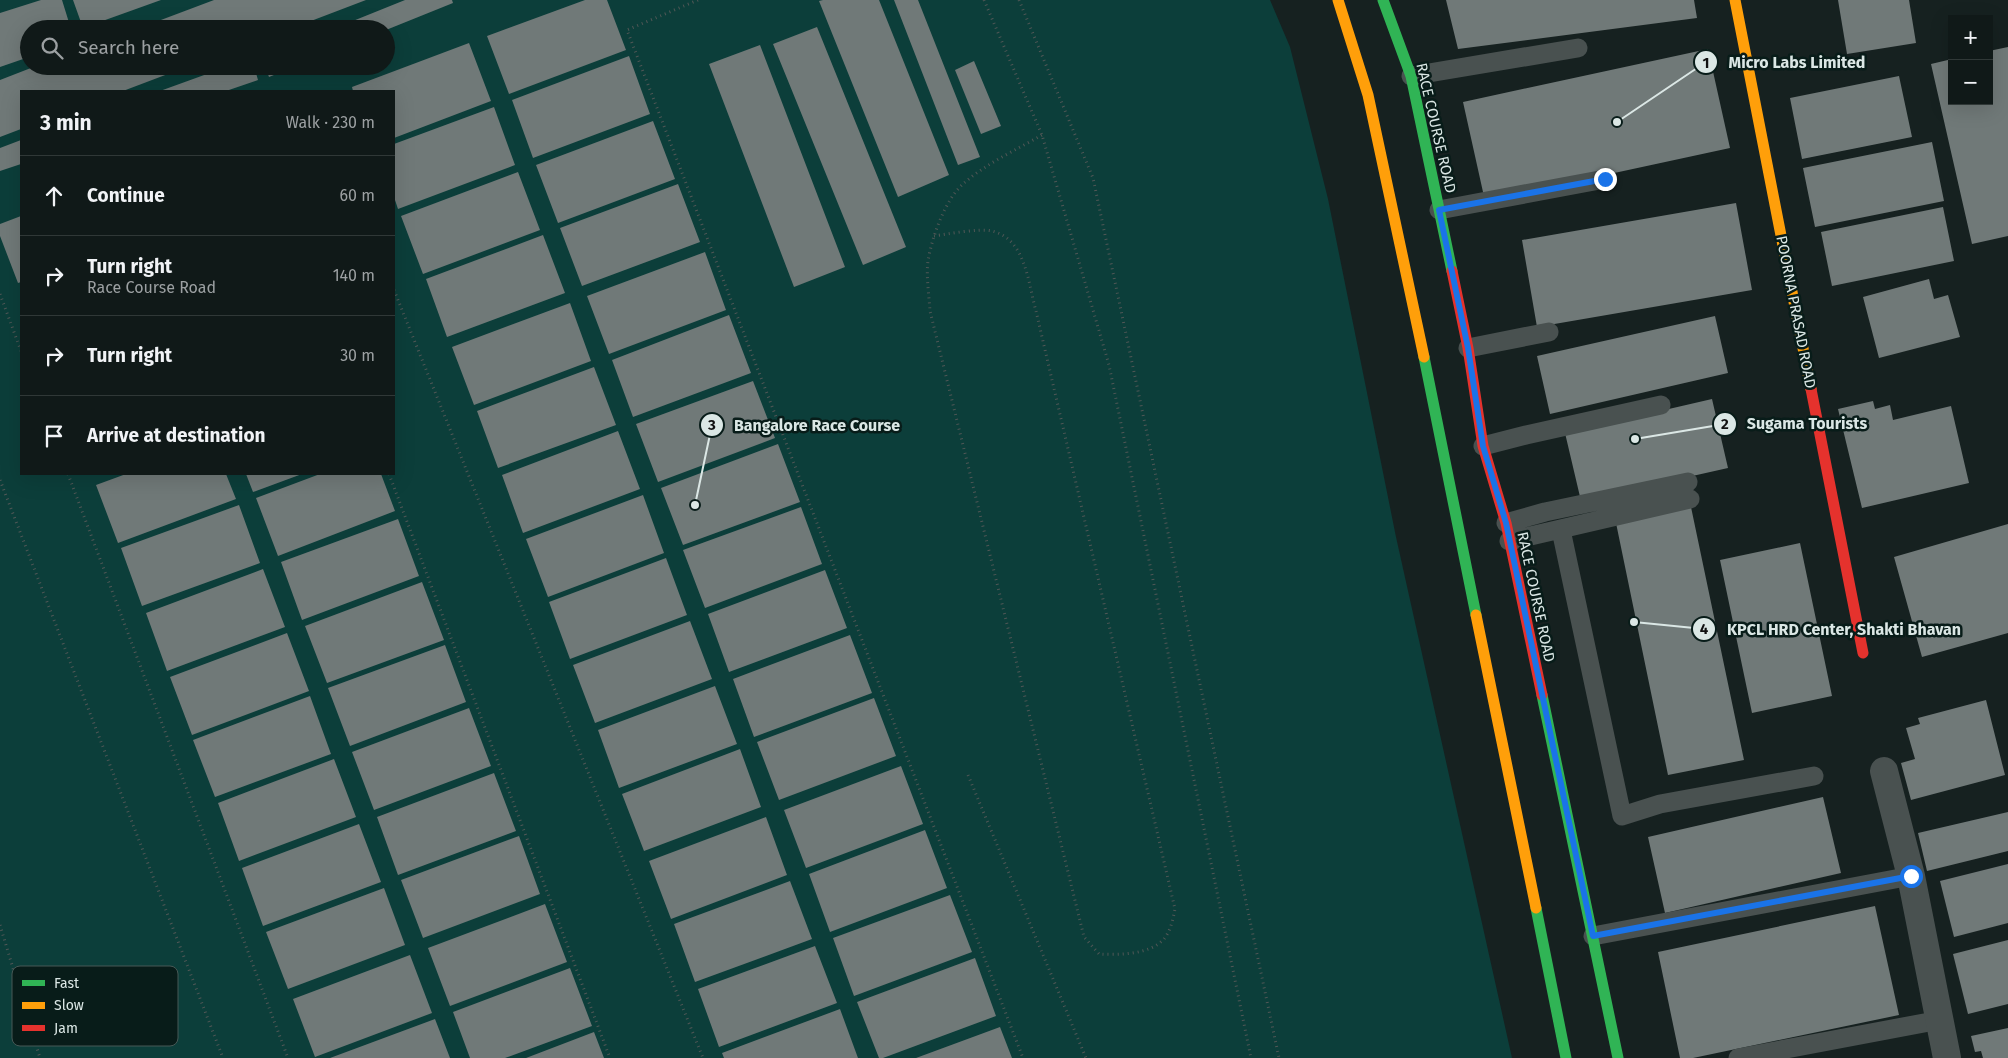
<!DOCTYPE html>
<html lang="en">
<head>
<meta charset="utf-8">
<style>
	:root { --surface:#101918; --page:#1e2625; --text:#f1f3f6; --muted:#9ca0a2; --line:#303837 }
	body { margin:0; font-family:"Fira Sans",sans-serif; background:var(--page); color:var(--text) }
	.controls { position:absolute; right:15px; top:15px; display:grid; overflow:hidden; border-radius:0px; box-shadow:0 5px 20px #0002 }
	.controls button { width:45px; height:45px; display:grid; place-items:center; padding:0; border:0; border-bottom:1px solid var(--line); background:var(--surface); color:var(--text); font:25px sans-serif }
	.stop { position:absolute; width:15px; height:15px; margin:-11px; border:4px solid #1a73e8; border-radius:50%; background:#fff }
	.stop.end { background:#1a73e8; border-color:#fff; box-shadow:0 1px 5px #0008 }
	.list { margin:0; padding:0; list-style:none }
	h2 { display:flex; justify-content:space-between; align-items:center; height:65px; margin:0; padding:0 20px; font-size:21px }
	h2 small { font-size:16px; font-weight:400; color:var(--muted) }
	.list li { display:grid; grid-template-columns:32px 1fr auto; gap:15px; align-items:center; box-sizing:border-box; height:80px; padding:0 20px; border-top:1px solid var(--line) }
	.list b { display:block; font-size:19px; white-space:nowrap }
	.list p { margin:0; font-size:16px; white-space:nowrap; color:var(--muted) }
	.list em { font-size:16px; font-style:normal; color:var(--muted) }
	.icon { flex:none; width:28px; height:28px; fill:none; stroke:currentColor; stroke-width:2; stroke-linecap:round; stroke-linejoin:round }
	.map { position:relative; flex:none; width:2008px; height:1058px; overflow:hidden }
	.search { position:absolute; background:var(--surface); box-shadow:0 5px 20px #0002; left:20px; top:20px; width:375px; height:55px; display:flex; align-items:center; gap:12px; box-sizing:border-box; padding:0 18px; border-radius:28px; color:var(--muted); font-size:19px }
	.panel { position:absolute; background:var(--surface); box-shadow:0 5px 20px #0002; left:20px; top:90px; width:375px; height:385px; border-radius:0px }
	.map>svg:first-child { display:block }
	.green { fill:#0c3e3a; fill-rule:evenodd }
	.building { fill:#707978 }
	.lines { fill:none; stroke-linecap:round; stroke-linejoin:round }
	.path { stroke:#505756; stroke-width:3; stroke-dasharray:1 4; stroke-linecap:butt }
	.lane { stroke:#495150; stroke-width:19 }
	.street { stroke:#495150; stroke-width:28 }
	.fast { stroke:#30b455; stroke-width:11 }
	.slow { stroke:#ff9f0a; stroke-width:11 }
	.jam { stroke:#e5322d; stroke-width:11 }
	.route { stroke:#1a73e8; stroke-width:6 }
	.labels { text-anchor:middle; stroke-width:5; stroke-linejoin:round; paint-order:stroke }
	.street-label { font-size:15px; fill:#dbe7e5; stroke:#081c19 }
	.key { fill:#081c19; stroke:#475956; stroke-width:1 }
	.key-label { font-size:14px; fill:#dbe7e5 }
	.leader { fill:none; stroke:#dbe7e5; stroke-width:2 }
	.callout-dot { fill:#dbe7e5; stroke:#081c19; stroke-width:2 }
	.mark-label { font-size:15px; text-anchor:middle; font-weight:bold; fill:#111 }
	.callout-label { font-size:16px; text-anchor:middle; font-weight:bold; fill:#dbe7e5; stroke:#081c19; stroke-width:5; stroke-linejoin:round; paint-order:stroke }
</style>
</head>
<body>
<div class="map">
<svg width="2008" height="1058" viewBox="0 0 2008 1058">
	<rect width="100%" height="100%" fill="#162120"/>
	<path class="green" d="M0,0H1270L1290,47L1328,199L1396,537L1512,1058H0ZM29,29H386V66H29ZM21,91H394V474H21Z"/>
	<path class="building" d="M41,0H62L71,29H29V57L0,67V13Z
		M73,0H161L83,28Z
		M214,0H366L290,29H137Z
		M405,0H452L453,3L386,30L333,29Z
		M585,0H607L626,50L509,94L487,36Z
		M823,0H879L949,175L898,197L819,1Z
		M894,0H918L980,157L958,165Z
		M1446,0H1694L1697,18L1458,49Z
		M1838,0H1909L1916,43L1847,54Z
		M817,27L906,247L863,265L773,44Z
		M469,43L491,101L394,138V91H353L352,87Z
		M760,45L845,267L794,287L709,64Z
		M2008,47V236L1972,244L1931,64L1952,59V101H1989V51Z
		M1708,49L1730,148L1485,201L1463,102Z
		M629,56L650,114L533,158L512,100Z
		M974,61L1001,126L981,134L955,70Z
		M36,66H189L123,91H21V129L0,137V80Z
		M229,66H254L258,80L226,91H160Z
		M265,66H296L269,77Z
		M1899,76L1912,137L1802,159L1790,98Z
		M494,107L515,165L398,209L394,197V144Z
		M653,121L675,179L558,223L536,165Z
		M21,140V164L0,171V148Z
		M1932,142L1944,201L1815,227L1803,168Z
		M518,172L540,230L423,274L401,216Z
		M678,184L700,242L582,286L560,228Z
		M1736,203L1752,290L1537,327L1522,240Z
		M1943,207L1954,261L1832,286L1821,232Z
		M21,216V282L18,283L0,236V224Z
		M543,235L565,293L447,337L426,279Z
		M705,252L726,310L609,354L587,296Z
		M1929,279L1934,299L1948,295L1960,337L1879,358L1863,297Z
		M570,303L591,361L474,405L452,347Z
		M729,315L751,373L633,417L612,360Z
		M1715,316L1728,373L1550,414L1537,356Z
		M594,367L616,425L498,468L477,411Z
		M753,381L775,438L658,482L636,424Z
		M1712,399L1728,468L1581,501L1565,433Z
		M1873,401L1875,409L1890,405L1893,420L1951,406L1969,483L1862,508L1838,409Z
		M618,431L640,489L523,533L502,475Z
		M778,444L800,502L683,545L661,488Z
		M126,474H226L236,499L118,543L96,485Z
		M246,474H302L253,492Z
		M320,474H381L395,511L278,556L256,498Z
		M643,495L664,553L548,597L526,539Z
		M239,505L260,563L142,606L121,548Z
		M801,507L822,564L705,608L683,550Z
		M1691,507L1744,760L1668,775L1616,523Z
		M398,519L419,576L302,620L281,562Z
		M2008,524V633L1922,657L1894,557Z
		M1800,543L1832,696L1752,713L1720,560Z
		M666,558L687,615L570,659L549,602Z
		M263,569L285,627L167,671L146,613Z
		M825,570L847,628L729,672L708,614Z
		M422,582L444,640L327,683L305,626Z
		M690,621L712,679L595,723L573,665Z
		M287,633L309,691L192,735L170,677Z
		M850,635L872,693L754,737L733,679Z
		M445,645L466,702L350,746L328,688Z
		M715,686L737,744L619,788L598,730Z
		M310,696L331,754L215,797L193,740Z
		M874,698L896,756L779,800L757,742Z
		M1986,700L2005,775L1911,800L1901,763L1915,759L1906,728L1920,724L1918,718Z
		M469,708L491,766L374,810L352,752Z
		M740,749L761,807L644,851L622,794Z
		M334,759L356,817L239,861L218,803Z
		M901,766L923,824L806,868L784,810Z
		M494,773L516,831L398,875L377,817Z
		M1823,797L1841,873L1665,913L1648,837Z
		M2008,812V851L1927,871L1918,833Z
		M766,817L787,875L671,919L649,861Z
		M359,824L381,882L263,926L242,868Z
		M925,830L947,888L830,932L809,874Z
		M519,836L540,894L423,938L401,880Z
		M2008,864V923L1954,937L1940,881Z
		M790,881L812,939L695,982L674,924Z
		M384,888L405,945L288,989L266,932Z
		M950,895L972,952L854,996L833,938Z
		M545,904L567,962L450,1006L428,948Z
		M1875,906L1899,1015L1693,1058H1680L1658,952Z
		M2008,940V1004L1968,1014L1953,954Z
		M815,946L837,1003L719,1047L698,989Z
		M410,955L432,1013L315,1057L293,999Z
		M975,958L996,1016L883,1058H879L857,1002Z
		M570,968L592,1026L505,1058H470L453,1012Z
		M840,1009L858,1058H724L722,1053Z
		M435,1019L450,1058H330Z
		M1000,1027L1012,1058H916Z
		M2008,1028V1058H1983L1981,1051L1975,1052L1971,1036Z
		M594,1032L604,1058H526Z"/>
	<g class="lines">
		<path class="path" d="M698,0L627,30L1023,1058
			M984,0L1042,135L1109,365L1251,1058
			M1019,0L1093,178L1279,1058
			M934,236C948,234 979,228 992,231C1026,239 1028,283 1036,311L1175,909C1173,919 1171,930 1164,939C1149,955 1119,955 1099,954L1084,937L930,311C929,295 926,276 928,261C932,237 945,200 963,184C985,164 1016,150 1042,135
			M394,290L703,1058
			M0,294L21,351
			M68,474L288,1058
			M389,474L610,1058
			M0,480L223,1058
			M968,775L1086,1058
			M0,925L40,1058"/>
		<path class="lane" d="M1411,76L1578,48
			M1439,210L1605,179
			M1468,348L1549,332
			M1483,446L1526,435L1661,405
			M1506,523L1545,512L1688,482
			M1561,530L1622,816L1660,804L1814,776
			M1509,541L1690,499
			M1593,936L1911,876
			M1738,1058L1940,1020"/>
		<path class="street" d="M1884,771L1911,876L1947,1058"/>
		<path class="fast" d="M1383,0L1411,76L1452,271
			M1424,357L1476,615
			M1542,695L1618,1058
			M1536,908L1566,1058"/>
		<path class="slow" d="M1338,0L1368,95L1424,357
			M1735,0L1811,389
			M1476,615L1536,908"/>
		<path class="jam" d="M1452,271L1468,348L1483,446L1506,523L1542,695
			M1811,389L1863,653"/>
	</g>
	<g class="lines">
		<path class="route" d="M1605,179L1439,210L1468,348L1483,446L1506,523L1593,936L1911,876"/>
	</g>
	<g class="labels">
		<g class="street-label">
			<text transform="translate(1436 128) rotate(77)" y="5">RACE COURSE ROAD</text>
			<text transform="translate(1796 312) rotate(79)" y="5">POORNA PRASAD ROAD</text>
			<text transform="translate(1536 597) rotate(78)" y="5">RACE COURSE ROAD</text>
		</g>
	</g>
	<rect x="12" y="966" width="166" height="80" rx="8" class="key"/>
	<rect x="22" y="980" width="23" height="6" fill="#30b455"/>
	<rect x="22" y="1002" width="23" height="7" fill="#ff9f0a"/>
	<rect x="22" y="1025" width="23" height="6" fill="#e5322d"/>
	<g class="key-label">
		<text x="54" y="988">Fast</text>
		<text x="54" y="1010">Slow</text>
		<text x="54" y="1033">Jam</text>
	</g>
	<path class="leader" d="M1617 122L1706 62M1635 439L1725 424M695 505L712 425M1634 622L1704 629"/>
	<g class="callout-dot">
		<circle cx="1617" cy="122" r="5"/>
		<circle cx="1635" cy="439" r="5"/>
		<circle cx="695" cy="505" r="5"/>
		<circle cx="1634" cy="622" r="5"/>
		<circle cx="1706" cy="62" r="12"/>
		<circle cx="1725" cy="424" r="12"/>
		<circle cx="712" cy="425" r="12"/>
		<circle cx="1704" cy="629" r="12"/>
	</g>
	<g class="mark-label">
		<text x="1706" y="68">1</text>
		<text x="1725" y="429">2</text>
		<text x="712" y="430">3</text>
		<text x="1704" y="634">4</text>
	</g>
	<g class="callout-label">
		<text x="1797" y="68">Micro Labs Limited</text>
		<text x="1807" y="429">Sugama Tourists</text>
		<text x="817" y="431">Bangalore Race Course</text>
		<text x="1844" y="635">KPCL HRD Center, Shakti Bhavan</text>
	</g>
</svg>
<div class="controls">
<button>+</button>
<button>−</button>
</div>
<div class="stop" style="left:1911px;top:876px"></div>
<div class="stop end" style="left:1605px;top:179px"></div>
<div class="search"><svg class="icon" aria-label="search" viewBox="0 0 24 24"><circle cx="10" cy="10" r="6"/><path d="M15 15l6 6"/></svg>Search here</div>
<section class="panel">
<h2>3 min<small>Walk · 230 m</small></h2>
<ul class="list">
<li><svg class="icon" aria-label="ahead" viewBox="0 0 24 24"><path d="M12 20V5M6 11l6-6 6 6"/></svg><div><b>Continue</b></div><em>60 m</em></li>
<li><svg class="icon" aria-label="right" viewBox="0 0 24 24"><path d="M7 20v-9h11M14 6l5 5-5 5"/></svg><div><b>Turn right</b><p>Race Course Road</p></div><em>140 m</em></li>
<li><svg class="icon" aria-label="right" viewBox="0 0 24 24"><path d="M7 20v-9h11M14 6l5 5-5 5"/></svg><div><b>Turn right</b></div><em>30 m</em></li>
<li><svg class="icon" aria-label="arrive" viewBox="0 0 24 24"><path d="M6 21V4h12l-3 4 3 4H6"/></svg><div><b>Arrive at destination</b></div></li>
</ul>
</section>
</div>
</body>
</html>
